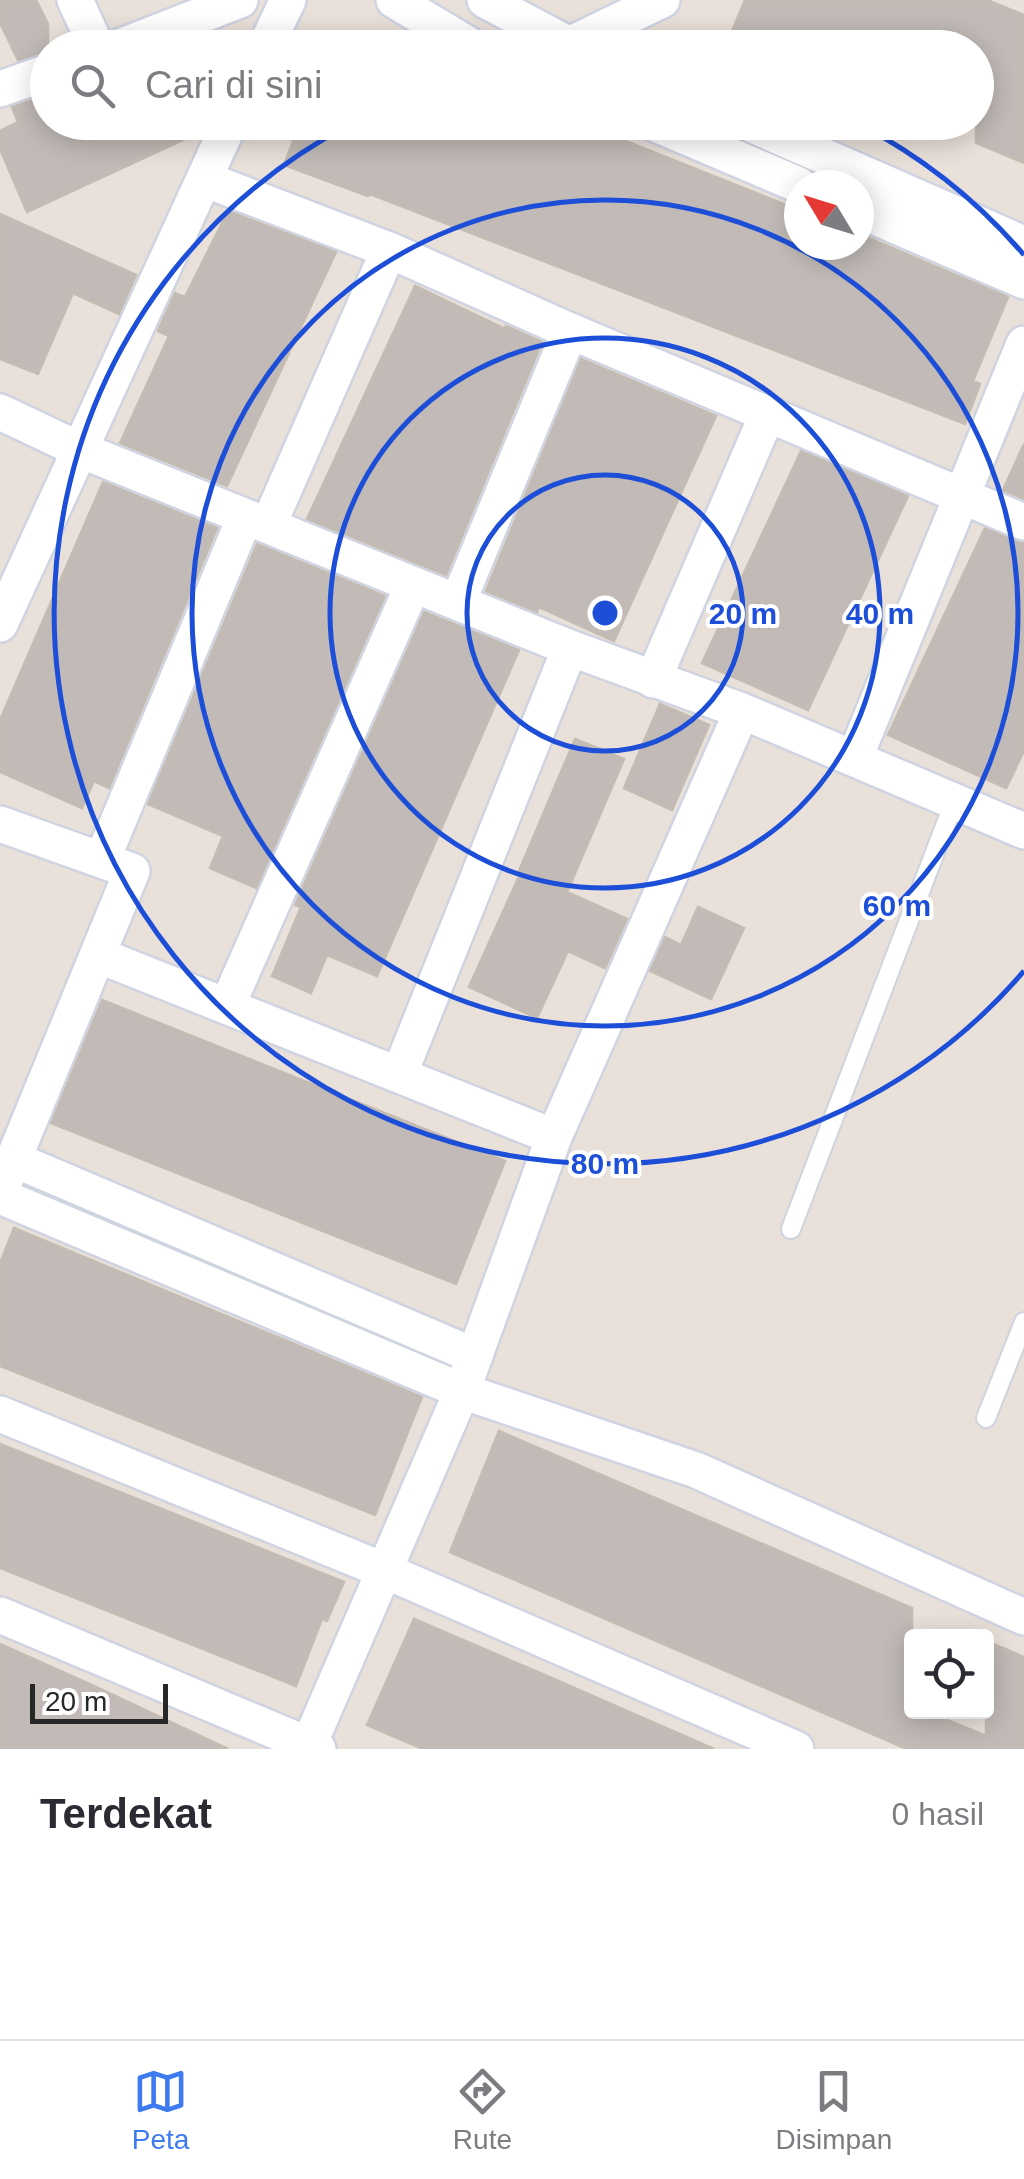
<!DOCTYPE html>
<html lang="id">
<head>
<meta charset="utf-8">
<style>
	:root { --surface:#fff; --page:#f2f2f3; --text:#2b2b33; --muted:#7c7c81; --line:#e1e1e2; --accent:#3e7af0 }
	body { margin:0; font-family:Arial,sans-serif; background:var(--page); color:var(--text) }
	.controls { position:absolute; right:30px; bottom:30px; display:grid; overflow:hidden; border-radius:10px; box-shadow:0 5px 25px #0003 }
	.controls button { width:90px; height:90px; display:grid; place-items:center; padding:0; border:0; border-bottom:2px solid var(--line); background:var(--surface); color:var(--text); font:50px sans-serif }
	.compass { position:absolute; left:784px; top:170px; width:90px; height:90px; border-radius:50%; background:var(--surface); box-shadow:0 5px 25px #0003; rotate:308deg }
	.scale { position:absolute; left:30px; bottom:25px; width:138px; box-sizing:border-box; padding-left:10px; border:5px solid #272727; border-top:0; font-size:28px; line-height:35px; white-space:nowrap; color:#272727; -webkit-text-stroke:8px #fff; paint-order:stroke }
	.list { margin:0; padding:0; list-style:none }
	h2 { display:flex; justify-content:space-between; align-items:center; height:130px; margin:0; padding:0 40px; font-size:42px }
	h2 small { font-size:32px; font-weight:400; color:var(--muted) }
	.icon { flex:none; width:55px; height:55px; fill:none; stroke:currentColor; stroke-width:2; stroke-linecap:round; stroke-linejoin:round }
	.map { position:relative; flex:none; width:1024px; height:1749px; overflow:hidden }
	.search { position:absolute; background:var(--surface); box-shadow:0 5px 25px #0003; left:30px; right:30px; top:30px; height:110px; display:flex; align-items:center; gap:25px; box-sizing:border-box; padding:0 35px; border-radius:55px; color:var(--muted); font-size:38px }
	.sheet { height:290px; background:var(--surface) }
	nav { display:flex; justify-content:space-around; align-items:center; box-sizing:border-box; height:140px; border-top:2px solid var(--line); background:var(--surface); font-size:28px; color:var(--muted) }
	nav a { display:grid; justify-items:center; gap:5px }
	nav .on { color:var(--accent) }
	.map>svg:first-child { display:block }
	.building { fill:#c1bab6; stroke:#c4bbb3; stroke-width:2.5 }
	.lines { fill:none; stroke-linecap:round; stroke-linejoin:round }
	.lane-casing { stroke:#ced4e0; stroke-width:22 }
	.street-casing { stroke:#ced4e0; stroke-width:40 }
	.lane { stroke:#fff; stroke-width:18 }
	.street { stroke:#fff; stroke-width:35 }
	.ring { fill:none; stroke:#1d4ed8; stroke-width:5 }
	.centre { fill:#1d4ed8; stroke:#fff; stroke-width:5 }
	.ring-label { font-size:30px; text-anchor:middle; font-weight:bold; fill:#1d4ed8; stroke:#fff; stroke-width:8; stroke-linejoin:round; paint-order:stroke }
</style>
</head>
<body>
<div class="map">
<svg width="1024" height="1749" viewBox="0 0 1024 1749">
	<rect width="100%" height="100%" fill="#e9e0d9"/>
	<path class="building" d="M0,0H36L48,24V51L18,60L0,23Z
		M745,0H987L1024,15V163L976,143V48H725Z
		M48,95V122H206L202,131L27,212L0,149V131L18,122L12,107Z
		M300,122H578L799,210V245H859V234L1008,297L973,381L980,384L965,424L370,194L368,196L284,165Z
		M228,211L336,252L227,486L120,443L169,336L158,331L175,293L185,297Z
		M0,214L136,275L119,314L73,293L38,374L0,359Z
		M415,286L505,329L506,326L542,342L446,575L307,519Z
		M581,359L716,416L614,641L539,607L537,612L486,591Z
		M1024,444V499L1003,490Z
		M801,451L908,496L808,710L702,663Z
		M103,482L217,528L109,788L94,781L82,808L0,772V720Z
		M985,528L1024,543V751L1006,788L888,735Z
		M257,544L385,596L256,888L210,868L223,836L148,804Z
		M424,612L519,650L377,976L327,955L311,993L272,976L301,907L295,905Z
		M660,704L709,725L672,810L624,788Z
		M575,739L624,759L567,892L627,919L605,968L568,951L537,1018L469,987L521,872L519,871Z
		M698,907L744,928L711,999L650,971L665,937L681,945Z
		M102,1000L505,1161L456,1284L51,1123Z
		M14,1228L422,1397L375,1515L0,1366V1263Z
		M499,1431L912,1608V1712H928L986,1736V1641L1024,1657V1749H907L450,1552Z
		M0,1444L344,1582L327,1621L322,1619L296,1686L0,1568Z
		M414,1619L547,1676L714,1749H423L367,1725Z
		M0,1644L96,1687L228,1749H0Z"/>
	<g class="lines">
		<defs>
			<path id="lane" d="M791,1229L955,800
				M986,1418L1024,1322"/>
			<path id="street" d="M75,0L97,48
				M394,0L474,48
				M485,0L575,48
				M569,45L662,0
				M117,48L240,0
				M265,48L288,0
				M0,89L48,72
				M651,122L799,185
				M746,122L1024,244
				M204,179L389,250L570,331L1024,522
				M859,210L1024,281
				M0,412L78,449L570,648L742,711L1024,831
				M268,526L389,250
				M458,602L570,331
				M0,624L230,122
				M653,680L768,413
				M855,757L1024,344
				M0,824L132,871L5,1180
				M102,860L245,517
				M98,955L554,1137
				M227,1006L413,585
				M399,1075L570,648
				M13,1159L475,1356
				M0,1196L462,1391L696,1470L1024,1617
				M0,1414L383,1570L796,1749
				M0,1615L318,1749
				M307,1749L462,1391L554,1137L742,711"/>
		</defs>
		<use href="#lane" class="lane-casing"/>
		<use href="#street" class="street-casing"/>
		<use href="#lane" class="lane"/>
		<use href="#street" class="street"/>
	</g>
	<g class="ring">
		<circle cx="605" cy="613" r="138"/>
		<circle cx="605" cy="613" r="275"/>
		<circle cx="605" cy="613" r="413"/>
		<path d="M1024 971A551 551 0 1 1 351 124M859 124A551 551 0 0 1 1024 255"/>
	</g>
	<circle cx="605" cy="613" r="15" class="centre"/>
	<g class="ring-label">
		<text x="743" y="624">20 m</text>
		<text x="880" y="624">40 m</text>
		<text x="897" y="916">60 m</text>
		<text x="605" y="1174">80 m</text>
	</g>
</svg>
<div class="controls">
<button><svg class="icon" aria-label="locate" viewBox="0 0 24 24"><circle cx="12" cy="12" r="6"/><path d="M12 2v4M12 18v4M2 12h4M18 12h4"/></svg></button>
</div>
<svg class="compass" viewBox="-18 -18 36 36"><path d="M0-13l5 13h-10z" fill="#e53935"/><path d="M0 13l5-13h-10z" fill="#7c7c81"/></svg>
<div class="scale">20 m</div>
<div class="search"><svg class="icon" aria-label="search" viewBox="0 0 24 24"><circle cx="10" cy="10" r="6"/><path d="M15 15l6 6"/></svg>Cari di sini</div>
</div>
<section class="sheet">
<h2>Terdekat<small>0 hasil</small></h2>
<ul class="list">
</ul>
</section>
<nav>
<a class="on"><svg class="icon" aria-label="map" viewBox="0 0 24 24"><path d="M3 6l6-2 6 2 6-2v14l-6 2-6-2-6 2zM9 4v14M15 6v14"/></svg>Peta</a>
<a><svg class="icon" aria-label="directions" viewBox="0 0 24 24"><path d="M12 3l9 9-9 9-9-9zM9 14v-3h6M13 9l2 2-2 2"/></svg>Rute</a>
<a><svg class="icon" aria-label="saved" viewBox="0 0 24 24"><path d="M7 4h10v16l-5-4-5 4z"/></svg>Disimpan</a>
</nav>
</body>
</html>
